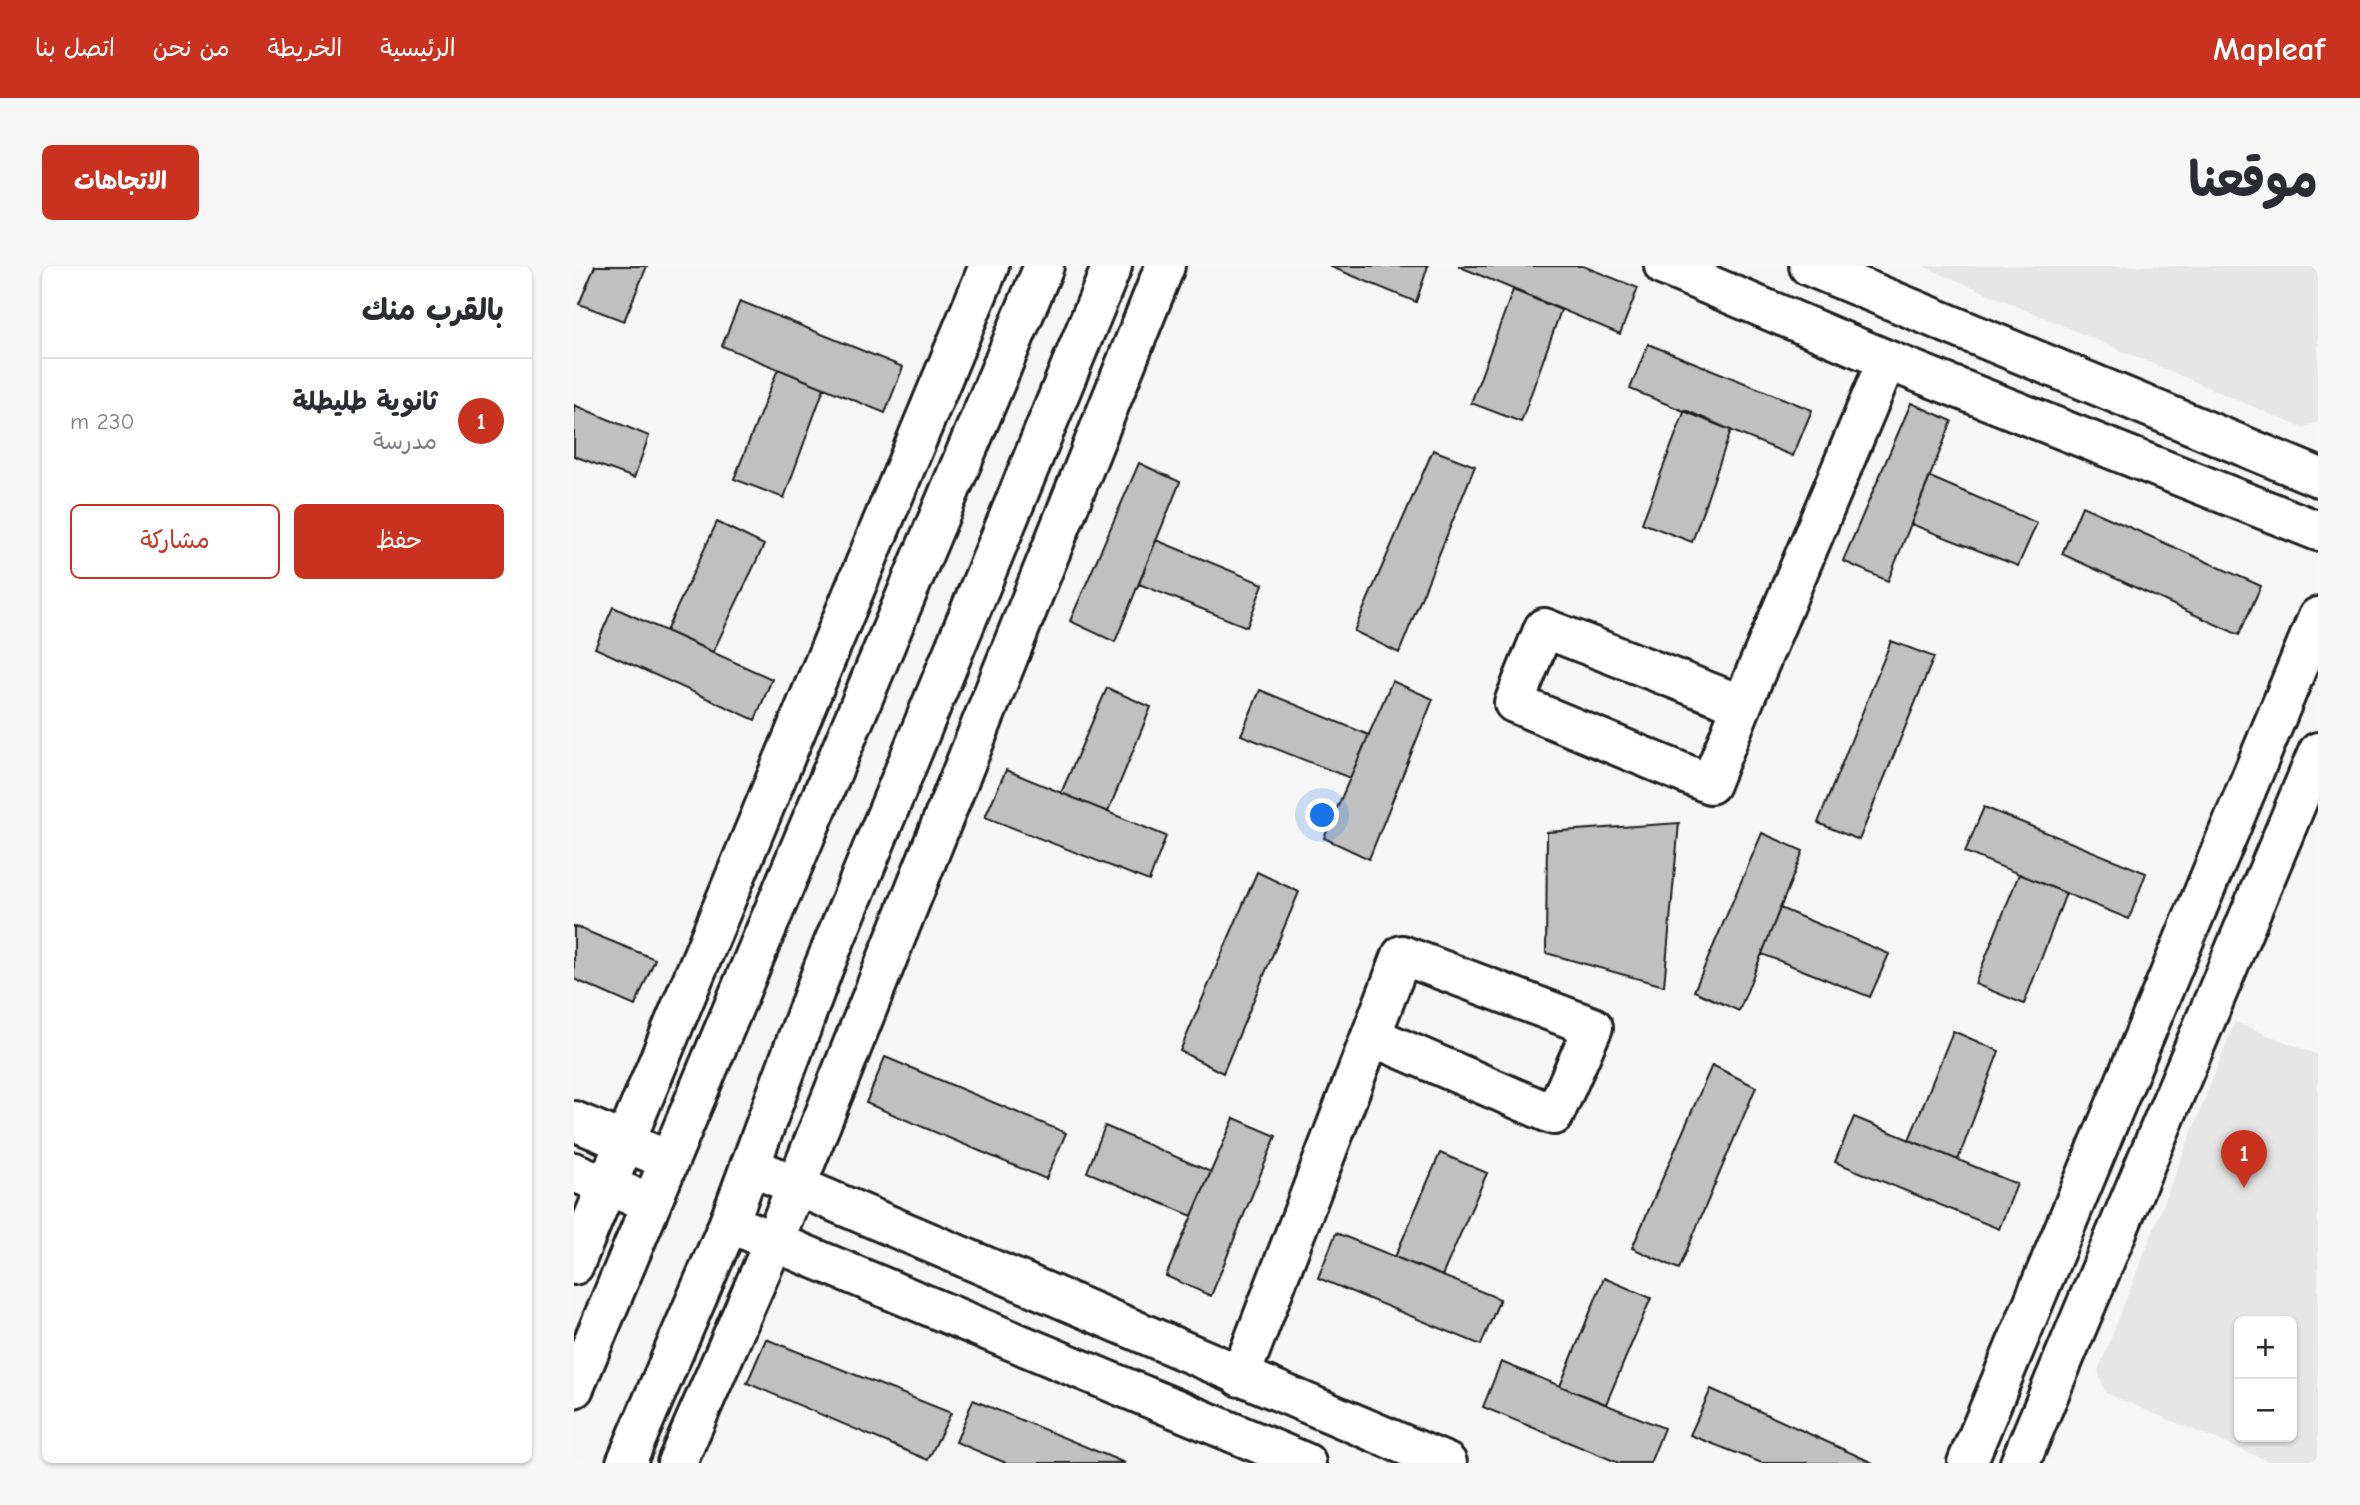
<!DOCTYPE html>
<html lang="ar">
<head>
<meta charset="utf-8">
<style>
	:root { --surface:#fff; --page:#f7f7f7; --text:#2b2b33; --muted:#7c7c81; --line:#e1e1e2; --accent:#c8321e }
	body { margin:0; font-family:"Comic Neue","Playpen Sans Arabic",sans-serif; background:var(--page); color:var(--text); direction:rtl }
	.controls { position:absolute; right:21px; bottom:21px; display:grid; overflow:hidden; border-radius:10px; box-shadow:0 2px 5px #0004 }
	.controls button { width:63px; height:63px; display:grid; place-items:center; padding:0; border:0; border-bottom:2px solid var(--line); background:var(--surface); color:var(--text); font:35px sans-serif }
	.you { position:absolute; left:749px; top:550px; width:24px; height:24px; margin:-18px; border:5px solid #fff; border-radius:50%; background:#1a73e8; box-shadow:0 0 0 10px #1a73e833 }
	.badge { display:grid; place-items:center; width:46px; height:46px; border-radius:50%; background:var(--accent); color:#fff; font-size:23px; font-weight:700 }
	.pin { position:absolute; translate:-50% -58px; filter:drop-shadow(0 2px 4px #0008) }
	.pin::after { content:''; position:absolute; top:37px; width:24px; height:21px; background:inherit; clip-path:polygon(0 0,100% 0,50% 100%) }
	.list { margin:0; padding:0; list-style:none }
	h2 { display:flex; justify-content:space-between; align-items:center; height:91px; margin:0; padding:0 28px; font-size:30px }
	h2 small { font-size:23px; font-weight:400; color:var(--muted) }
	.list li { display:grid; grid-template-columns:46px 1fr auto; gap:21px; align-items:center; box-sizing:border-box; height:126px; padding:0 28px; border-top:2px solid var(--line) }
	.list b { display:block; font-size:26px; white-space:nowrap }
	.list p { margin:0; font-size:23px; white-space:nowrap; color:var(--muted) }
	.list em { font-size:23px; font-style:normal; color:var(--muted) }
	.actions { display:flex; gap:14px; padding:21px 28px }
	.actions a { flex:1; padding:16px 0; border:2px solid var(--accent); border-radius:10px; text-align:center; font-size:24px; color:var(--accent) }
	.actions .main { background:var(--accent); color:#fff }
	.map { position:relative; flex:none; width:1744px; height:1197px; overflow:hidden; direction:ltr; border-radius:10px }
	header { display:flex; align-items:center; gap:42px; box-sizing:border-box; height:98px; padding:0 35px; background:var(--accent); color:#fff }
	header strong { font-size:33px }
	nav { display:flex; gap:38px; margin-inline-start:auto; font-size:24px }
	.intro { display:flex; align-items:center; justify-content:space-between; box-sizing:border-box; height:168px; padding:0 42px }
	h1 { margin:0; font-size:49px }
	.button { padding:18px 32px; border-radius:10px; background:var(--accent); color:#fff; font-size:24px; font-weight:700 }
	main { display:flex; gap:42px; padding:0 42px }
	aside { flex:1; background:var(--surface); border-radius:10px; box-shadow:0 2px 5px #0004 }
	.map>svg:first-child { display:block }
	.built { fill:#e6e6e6; fill-rule:evenodd }
	.building { fill:#c0c0c0; stroke:#1c1c1c; stroke-width:2 }
	.lines { fill:none; stroke-linecap:round; stroke-linejoin:round }
	.minor-casing { stroke:#1c1c1c; stroke-width:44 }
	.major-casing { stroke:#1c1c1c; stroke-width:44 }
	.minor { stroke:#fff; stroke-width:38 }
	.major { stroke:#fff; stroke-width:38 }
</style>
</head>
<body>
<header>
<strong>Mapleaf</strong>
<nav><a>الرئيسية</a><a>الخريطة</a><a>من نحن</a><a>اتصل بنا</a></nav>
</header>
<div class="intro"><h1>موقعنا</h1><a class="button">الاتجاهات</a></div>
<main>
<div class="map">
<svg width="1744" height="1197" viewBox="0 0 1744 1197">
	<rect width="100%" height="100%" fill="#f6f6f6"/>
	<filter id="ink" filterUnits="userSpaceOnUse"><feTurbulence type="fractalNoise" baseFrequency=".0143" numOctaves="2"/><feDisplacementMap in="SourceGraphic" scale="14" xChannelSelector="R" yChannelSelector="G"/><feConvolveMatrix kernelMatrix="1 2 1 2 8 2 1 2 1" color-interpolation-filters="sRGB"/></filter>
	<g filter="url(#ink)">
		<path class="built" d="M1349,0H1744V156L1729,162Z
			M1661,756L1744,789V1197H1699L1531,1127L1524,1105ZM1718,1055V1171H1665V1055Z"/>
		<path class="building" d="M21,0H73L50,55L5,38Z
			M755,0H854L842,36Z
			M884,0H1009L1064,22L1046,68Z
			M939,24L987,44L947,156L897,137Z
			M166,35L329,101L311,147L148,80Z
			M1074,78L1238,144L1219,190L1056,123Z
			M204,103L250,122L210,232L160,213Z
			M1337,137L1378,155L1314,315L1269,295Z
			M0,139L75,170L60,212L0,190Z
			M1111,144L1157,164L1118,276L1068,257Z
			M859,184L901,200L825,387L780,365Z
			M565,197L606,216L541,376L496,355Z
			M1356,211L1463,257L1444,300L1337,258Z
			M1508,240L1687,320L1665,369L1488,288Z
			M143,256L190,279L139,386L92,365Z
			M582,274L689,318L673,361L565,318Z
			M39,341L198,413L181,454L21,382Z
			M1317,375L1360,391L1285,574L1244,557Z
			M818,415L859,433L795,593L750,572Z
			M533,422L577,441L534,546L487,527Z
			M686,424L795,469L776,512L667,469Z
			M432,504L592,570L575,615L411,551Z
			M1410,541L1572,607L1555,653L1391,586Z
			M1105,557L1090,720L972,687L973,566Z
			M1188,567L1229,585L1165,745L1120,725Z
			M683,606L725,626L649,807L606,785Z
			M1445,608L1492,627L1450,738L1401,718Z
			M1206,642L1315,688L1296,731L1188,688Z
			M0,660L81,693L61,740L0,713Z
			M1379,765L1425,785L1384,894L1335,874Z
			M311,791L492,867L472,913L292,837Z
			M1138,799L1182,821L1105,1003L1058,982Z
			M1280,851L1443,918L1425,963L1261,896Z
			M660,852L702,870L637,1030L592,1010Z
			M531,860L637,906L618,950L513,906Z
			M866,887L913,907L868,1010L821,991Z
			M762,967L926,1033L907,1079L744,1012Z
			M1030,1012L1077,1032L1032,1138L986,1120Z
			M192,1073L377,1147L354,1194L173,1117Z
			M927,1096L1090,1162L1076,1197H1045L909,1141Z
			M1137,1123L1299,1197H1188L1116,1169Z
			M399,1134L551,1197H432L382,1176Z"/>
		<g class="lines">
			<defs>
				<path id="minor" d="M1168,439L1136,518L940,437L970,362L1168,439L1313,94
					M176,900L873,1197
					M155,957L732,1197
					M666,1111L797,770L980,849L1019,761L828,689L797,770
					M1393,1197L1744,351
					M1446,1197L1744,486"/>
				<path id="major" d="M1090,0L1313,94L1744,265
					M1235,0L1744,211
					M0,855L77,887
					M0,906L56,929
					M0,999L415,0
					M0,1122L470,0
					M52,1197L155,957L249,703L538,0
					M103,1197L200,975L591,0"/>
			</defs>
			<use href="#minor" class="minor-casing"/>
			<use href="#major" class="major-casing"/>
			<use href="#minor" class="minor"/>
			<use href="#major" class="major"/>
		</g>
	</g>
</svg>
<div class="controls">
<button>+</button>
<button>−</button>
</div>
<div class="you"></div>
<div class="pin badge" style="left:1670px;top:922px">1</div>
</div>
<aside>
<h2>بالقرب منك<small></small></h2>
<ul class="list">
<li><span class="badge">1</span><div><b>ثانوية طليطلة</b><p>مدرسة</p></div><em>230 m</em></li>
</ul>
<div class="actions"><a class="main">حفظ</a><a>مشاركة</a></div>
</aside>
</main>
</body>
</html>
